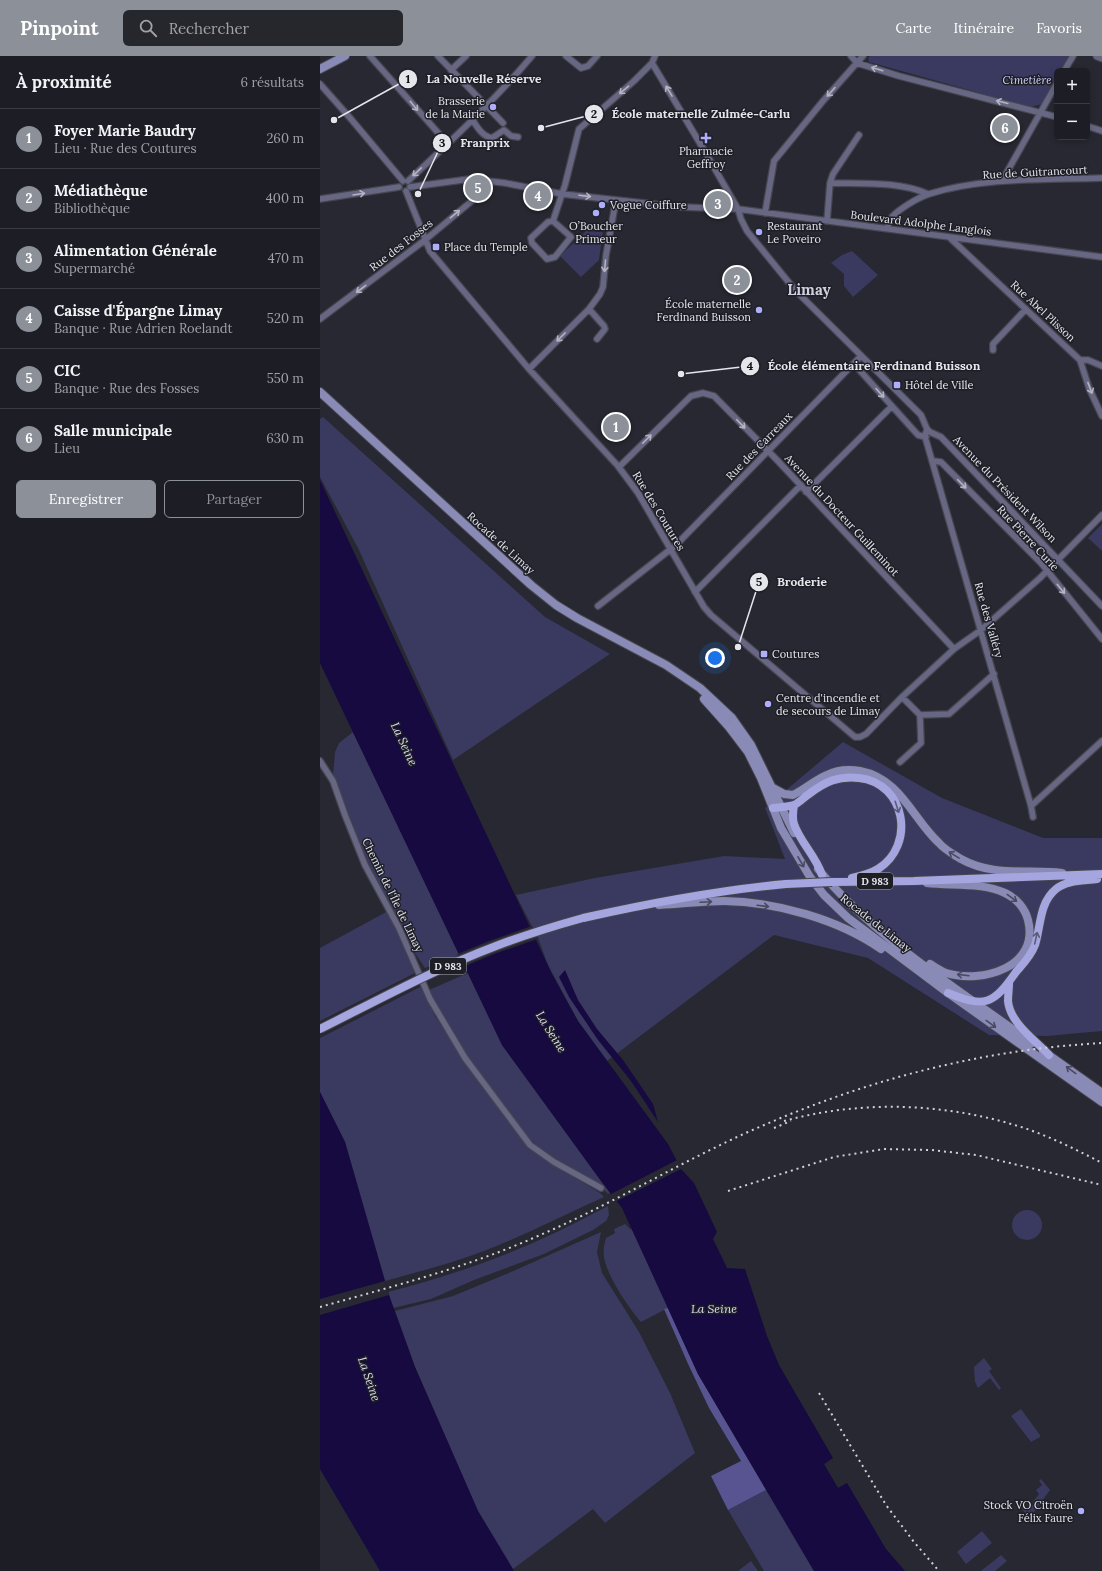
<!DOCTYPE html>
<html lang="fr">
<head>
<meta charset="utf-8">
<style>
	:root { --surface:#1d1e25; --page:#25272d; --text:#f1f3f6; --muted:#a0a2a7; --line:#3b3c42; --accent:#8c9099 }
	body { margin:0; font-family:Lora,serif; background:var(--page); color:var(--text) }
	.controls { position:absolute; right:12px; top:12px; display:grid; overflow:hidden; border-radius:6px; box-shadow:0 2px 6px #0003 }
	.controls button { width:36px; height:36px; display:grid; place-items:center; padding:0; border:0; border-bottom:1px solid var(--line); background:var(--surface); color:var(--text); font:20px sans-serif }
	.you { position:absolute; left:395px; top:602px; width:14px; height:14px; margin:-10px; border:3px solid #fff; border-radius:50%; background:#1a73e8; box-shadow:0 0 0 6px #1a73e833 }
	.badge { display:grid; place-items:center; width:26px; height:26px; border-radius:50%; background:var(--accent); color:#fff; font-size:13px; font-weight:700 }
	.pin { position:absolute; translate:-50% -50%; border:2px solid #fff; box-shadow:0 1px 4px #0006 }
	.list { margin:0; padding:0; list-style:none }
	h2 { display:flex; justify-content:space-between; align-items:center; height:52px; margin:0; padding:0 16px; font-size:17px }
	h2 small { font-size:13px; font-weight:400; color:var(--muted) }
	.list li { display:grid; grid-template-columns:26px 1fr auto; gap:12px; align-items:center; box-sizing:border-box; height:60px; padding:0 16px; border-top:1px solid var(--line) }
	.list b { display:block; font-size:15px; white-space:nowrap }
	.list p { margin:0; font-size:13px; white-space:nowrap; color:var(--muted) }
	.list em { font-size:13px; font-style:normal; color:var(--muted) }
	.actions { display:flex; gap:8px; padding:12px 16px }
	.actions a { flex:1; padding:9px 0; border:1px solid var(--accent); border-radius:6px; text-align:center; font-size:14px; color:var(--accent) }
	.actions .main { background:var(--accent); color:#fff }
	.icon { flex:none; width:22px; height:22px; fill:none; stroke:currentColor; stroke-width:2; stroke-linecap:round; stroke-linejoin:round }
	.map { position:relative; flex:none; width:782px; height:1515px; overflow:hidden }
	header { display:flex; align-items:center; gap:24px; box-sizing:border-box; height:56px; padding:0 20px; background:var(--accent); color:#fff }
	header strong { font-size:19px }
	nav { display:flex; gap:22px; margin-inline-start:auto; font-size:14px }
	.search { width:280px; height:36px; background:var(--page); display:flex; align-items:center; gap:10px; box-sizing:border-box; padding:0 14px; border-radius:6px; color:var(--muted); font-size:15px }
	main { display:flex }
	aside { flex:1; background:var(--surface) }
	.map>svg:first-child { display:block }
	.green { fill:#3a3960 }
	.forest { fill:#575491 }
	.water { fill:#160a41 }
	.pier { fill:#272831 }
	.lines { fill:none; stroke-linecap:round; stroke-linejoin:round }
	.minor-casing { stroke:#45464f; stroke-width:8 }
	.tertiary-casing { stroke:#45464f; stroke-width:9 }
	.secondary-casing { stroke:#45464f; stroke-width:10 }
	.primary-casing { stroke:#45464f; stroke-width:10 }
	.minor { stroke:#676783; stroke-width:5.5 }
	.tertiary { stroke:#676783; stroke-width:7 }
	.secondary { stroke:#8a8ab7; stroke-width:8 }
	.primary { stroke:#a5a5df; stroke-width:8 }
	.rail { stroke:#d1d2d9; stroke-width:2; stroke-dasharray:2 4; stroke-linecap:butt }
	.primary-bridge-casing { stroke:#45464f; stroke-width:10; stroke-linecap:butt }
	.primary-bridge { stroke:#a5a5df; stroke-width:8 }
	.oneway { stroke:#b3b3c2 }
	.oneway2 { stroke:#5b5b7a }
	.oneway3 { stroke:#494961 }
	.poi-dot { fill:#afaefa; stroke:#1e1e27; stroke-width:1.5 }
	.labels { text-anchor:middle; stroke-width:3; stroke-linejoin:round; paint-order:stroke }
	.shield { fill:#1e1e27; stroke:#a9a9b1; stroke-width:1 }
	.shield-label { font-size:10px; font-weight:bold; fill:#e5e5ec }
	.park-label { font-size:11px; font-style:italic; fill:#d1d1f6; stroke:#1e1e27 }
	.poi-label { font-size:11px; fill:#e5e5ec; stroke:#1e1e27; text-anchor:start }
	.street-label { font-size:11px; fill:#e5e5ec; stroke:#1e1e27 }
	.water-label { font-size:12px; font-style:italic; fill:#dcddf0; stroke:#1e1e27 }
	.district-label { font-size:15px; font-weight:bold; fill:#d0d1de; stroke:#1e1e27 }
	.leader { fill:none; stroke:#e5e5ec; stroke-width:1.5 }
	.callout-dot { fill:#e5e5ec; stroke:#1e1e27; stroke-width:1.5 }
	.mark-label { font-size:12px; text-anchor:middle; font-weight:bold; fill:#111 }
	.callout-label { font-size:12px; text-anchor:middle; font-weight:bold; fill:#e5e5ec; stroke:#1e1e27; stroke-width:3; stroke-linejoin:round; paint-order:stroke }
</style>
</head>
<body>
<header>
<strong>Pinpoint</strong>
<div class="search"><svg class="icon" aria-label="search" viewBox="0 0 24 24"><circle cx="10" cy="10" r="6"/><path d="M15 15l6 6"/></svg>Rechercher</div>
<nav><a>Carte</a><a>Itinéraire</a><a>Favoris</a></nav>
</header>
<main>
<aside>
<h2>À proximité<small>6 résultats</small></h2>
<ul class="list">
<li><span class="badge">1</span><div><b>Foyer Marie Baudry</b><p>Lieu · Rue des Coutures</p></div><em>260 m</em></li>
<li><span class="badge">2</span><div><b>Médiathèque</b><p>Bibliothèque</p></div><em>400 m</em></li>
<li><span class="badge">3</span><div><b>Alimentation Générale</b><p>Supermarché</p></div><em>470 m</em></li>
<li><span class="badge">4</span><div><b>Caisse d'Épargne Limay</b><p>Banque · Rue Adrien Roelandt</p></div><em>520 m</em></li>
<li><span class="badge">5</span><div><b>CIC</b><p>Banque · Rue des Fosses</p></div><em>550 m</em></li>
<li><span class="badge">6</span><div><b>Salle municipale</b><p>Lieu</p></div><em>630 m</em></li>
</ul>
<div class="actions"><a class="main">Enregistrer</a><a>Partager</a></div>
</aside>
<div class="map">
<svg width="782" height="1515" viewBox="0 0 782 1515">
	<rect width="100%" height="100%" fill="#272831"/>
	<path class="green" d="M550,0H749L741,15H737V22L722,48L711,51L549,6L548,2Z
		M266,175L283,176L279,204L261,221L240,200Z
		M532,195L558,219L533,241L524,230V218L511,207L522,199Z
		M3,361L225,561L290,598L133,704L39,494L0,421V363Z
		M782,468V495L768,482Z
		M33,676L140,900L105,912L94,896L51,812L26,758L13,720L15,696L19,687Z
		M523,686L622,742L723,782H782V975L727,980L669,979L548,902L454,879L287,1005L258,965L228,909L218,882L196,839L275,822L404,800L465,803L445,752Z
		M68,855L95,917L0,965V892Z
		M148,917L182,989L290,1137L288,1138C272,1120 246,1113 227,1098C205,1081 188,1057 172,1034C148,1002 125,970 109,934Z
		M102,930L115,960L147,1009L199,1080L221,1101L280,1137L284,1141C244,1159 205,1179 164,1195C132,1207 98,1216 65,1225L25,1086L0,1036V982Z
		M288,1150L289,1159L286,1165L273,1174L224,1198L154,1224L111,1243L73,1252L68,1236C122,1222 177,1204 228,1180C248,1171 268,1160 288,1150Z
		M692 1169a15 15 0 1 1 30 0a15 15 0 1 1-30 0Z
		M305,1168L311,1174L312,1172L348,1252L321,1266C308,1251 287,1220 284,1201C283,1194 284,1189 286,1182L295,1177L294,1173Z
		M281,1176L277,1196L282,1217L319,1276L350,1337L375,1397L285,1467L273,1453L193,1513L158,1455L95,1311L75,1255L133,1240L191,1216Z
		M664,1302L672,1313L669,1315L681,1332L679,1334L670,1322L658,1332L655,1326L654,1311Z
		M701,1353L720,1379V1381L711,1386L691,1360Z
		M721,1423L730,1434L709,1463L701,1451L703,1450L706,1454L714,1448L713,1446L719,1438L716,1434L722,1429L719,1425Z
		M446,1434L494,1515H444L408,1454Z
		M662,1475L672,1487L646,1508L637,1496Z
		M681,1499L687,1505L675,1515H661Z
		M431,1505L438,1515H418Z"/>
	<path class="forest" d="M348,1252L378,1318L446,1434L408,1454L391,1420L421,1405L389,1352L369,1310L344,1253Z"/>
	<path class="water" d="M0,424L232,918L258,965L348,1088L361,1113L374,1127L397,1176L393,1183L407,1212L425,1213L447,1280L459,1309L513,1402L504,1408L518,1432L527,1427L566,1493L585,1515H494L378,1318L302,1152L281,1125L182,989L0,607Z
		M245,914L258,944L277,973L303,1004L333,1048L338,1066L311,1025L278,984L249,941L239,921Z
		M0,1036L25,1086L69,1239L95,1311L158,1455L194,1515H60L0,1413Z"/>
	<path class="pier" d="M212,870L218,883L174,898L143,911L137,898L169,885Z
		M359,1103L363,1112L295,1146L289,1139Z
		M65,1225L69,1239L0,1259V1243Z"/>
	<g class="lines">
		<defs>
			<path id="minor" d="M50,0L128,88
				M118,0L183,67
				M246,0L261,12L268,10L277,0
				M335,0L332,7L384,94L418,153L421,163L427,175L475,234L601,359L607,373L610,376L621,381L782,550
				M531,0L537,7L579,20L737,61
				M131,14L146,0
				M744,15L753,0
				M0,28L31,63L83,125
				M152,63C157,71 162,80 172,82L184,74L191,80L198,81
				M767,70L782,75
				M88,125C130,86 175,44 212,0
				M682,125L737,27
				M510,127L513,118L539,79
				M90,131L150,123L185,127L242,138L360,151L418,153L782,201
				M86,135L110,195L209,313L298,410L318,437L384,551L391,559L535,681H540L546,678L582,641L634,593L661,574L720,522L782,459
				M0,143L79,131
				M445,157L454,105L503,45L543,0
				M233,165L251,181L235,201L227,203L212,187L211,182L228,166L233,165L245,129L259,73L314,25L332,7
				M507,165L510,127C543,128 578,125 608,138
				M567,172C569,168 570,164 572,161C579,153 599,141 609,138C663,121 726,124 782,122
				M629,181L760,304L769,332L782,360
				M269,253L284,270L285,273L277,283
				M0,263L105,184L165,134L169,125
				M673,294V288L706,253
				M760,304H768L782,310
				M534,308L598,379L606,381
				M209,313L269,253L280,238L283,231L286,199L296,144
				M607,373L605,380L606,384L711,750L713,761
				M613,405L621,406L721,507L782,583
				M299,411L371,340L383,337L394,340L457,404L634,593
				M486,436L572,350
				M375,536L481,429
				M278,550L356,489L541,300
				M582,641L600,659
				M0,705L13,725L25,759L45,809L79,872L110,943L145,1002L210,1089L234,1106L281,1132
				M580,706L601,687L600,659L629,658L674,618
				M711,750L782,685"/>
			<path id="tertiary" d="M777,0L782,2"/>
			<path id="secondary" d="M0,13L25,0
				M0,336L211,529L236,549L257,562L346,609L380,632L412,662L431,689L474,777
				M384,643L409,671L428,696L441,722L461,772L490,821L504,839L528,862L628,937L782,1046
				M453,732L464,738L473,739C485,733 495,724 507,719C517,714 529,713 540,715C581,723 592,762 619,787C625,794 633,798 641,803C673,821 708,813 742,817
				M498,813C556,883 639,934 712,987
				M607,827C633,830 661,826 685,837C696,842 705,852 708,864C720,911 662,928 626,917C621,915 615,911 610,908
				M339,849C361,848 383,845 404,845C456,846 518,863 561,893
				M723,995L782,1037"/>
			<path id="primary" d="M474,749C473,755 472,762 474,768C480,786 496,800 502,819
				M453,752C460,751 468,751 474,749C479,747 484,741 489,738C506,725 518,720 539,722C586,727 596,789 558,813C550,818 541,820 532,822
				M512,826L594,825L782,818
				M263,862C330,847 398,834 466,828
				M689,927C689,933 688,939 688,945C690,967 715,984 729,999
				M628,937C665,952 673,949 696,916C703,908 711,900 715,889C721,870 719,847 736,833C747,824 763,825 777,823"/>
		</defs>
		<use href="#minor" class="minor-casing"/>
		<use href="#tertiary" class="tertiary-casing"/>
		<use href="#secondary" class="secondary-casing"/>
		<use href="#primary" class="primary-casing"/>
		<use href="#minor" class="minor"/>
		<use href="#tertiary" class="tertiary"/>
		<use href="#secondary" class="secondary"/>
		<use href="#primary" class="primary"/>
		<path class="rail" d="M464,1065C544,1043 632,1047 710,1074C735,1083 759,1095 782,1107
			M454,1072L471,1065
			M408,1135L514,1101L564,1093L611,1094L656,1099L782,1129
			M0,1251C74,1230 148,1211 218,1180C290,1149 357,1108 428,1076C543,1025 656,994 782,987
			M499,1337L566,1449L594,1486L619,1515"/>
		<defs>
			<path id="primary-bridge" d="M466,828L512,826
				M0,973C58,944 115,913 176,890C205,879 234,870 263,862"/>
		</defs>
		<use href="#primary-bridge" class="primary-bridge-casing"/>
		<use href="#primary-bridge" class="primary-bridge"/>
	</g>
	<defs><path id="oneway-shaft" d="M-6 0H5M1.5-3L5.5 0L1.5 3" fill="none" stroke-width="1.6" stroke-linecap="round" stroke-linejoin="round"/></defs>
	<g class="oneway">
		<use href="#oneway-shaft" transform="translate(557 13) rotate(-163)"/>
		<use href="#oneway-shaft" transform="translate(304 34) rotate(140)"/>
		<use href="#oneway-shaft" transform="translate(349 35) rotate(-121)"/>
		<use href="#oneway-shaft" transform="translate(511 36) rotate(132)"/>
		<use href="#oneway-shaft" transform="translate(682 46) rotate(-166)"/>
		<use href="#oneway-shaft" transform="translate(94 50) rotate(51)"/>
		<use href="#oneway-shaft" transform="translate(97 116) rotate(137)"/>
		<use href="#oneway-shaft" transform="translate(39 138) rotate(-9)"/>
		<use href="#oneway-shaft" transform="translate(265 140) rotate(7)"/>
		<use href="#oneway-shaft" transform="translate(135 158) rotate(-40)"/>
		<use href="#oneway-shaft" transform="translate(285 210) rotate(95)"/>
		<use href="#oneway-shaft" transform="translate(41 233) rotate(143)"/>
		<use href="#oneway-shaft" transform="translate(241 281) rotate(135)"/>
		<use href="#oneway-shaft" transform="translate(770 332) rotate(69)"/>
		<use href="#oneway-shaft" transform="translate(560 337) rotate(48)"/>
		<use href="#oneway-shaft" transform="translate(421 368) rotate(46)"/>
		<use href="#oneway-shaft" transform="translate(327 383) rotate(-45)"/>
		<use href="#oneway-shaft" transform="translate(642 428) rotate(46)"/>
		<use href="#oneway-shaft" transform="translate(741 533) rotate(51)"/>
	</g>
	<g class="oneway2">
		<use href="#oneway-shaft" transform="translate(577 751) rotate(72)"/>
		<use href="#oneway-shaft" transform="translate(716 882) rotate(-78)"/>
	</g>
	<g class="oneway3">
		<use href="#oneway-shaft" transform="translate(634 799) rotate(-149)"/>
		<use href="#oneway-shaft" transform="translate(481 806) rotate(60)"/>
		<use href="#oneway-shaft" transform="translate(692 842) rotate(36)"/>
		<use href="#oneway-shaft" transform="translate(386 846) rotate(-3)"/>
		<use href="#oneway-shaft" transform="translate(443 850) rotate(7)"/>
		<use href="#oneway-shaft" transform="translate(643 919) rotate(-173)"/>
		<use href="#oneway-shaft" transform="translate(671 968) rotate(36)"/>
		<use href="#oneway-shaft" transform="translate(751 1014) rotate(-144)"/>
	</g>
	<g class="poi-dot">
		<circle cx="173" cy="51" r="4"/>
		<path d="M384 76h4v4h4v4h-4v4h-4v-4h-4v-4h4z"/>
		<circle cx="282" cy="149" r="4"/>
		<circle cx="276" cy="157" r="4"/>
		<circle cx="439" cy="176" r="4"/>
		<rect x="112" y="187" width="8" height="8" rx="2"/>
		<circle cx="439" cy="254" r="4"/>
		<rect x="573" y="325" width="8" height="8" rx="2"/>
		<rect x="440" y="594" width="8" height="8" rx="2"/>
		<circle cx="448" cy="648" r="4"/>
		<circle cx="761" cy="1455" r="4"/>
	</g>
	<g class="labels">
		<g class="shield">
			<rect x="537" y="817" width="36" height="16" rx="3"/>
			<rect x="110" y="902" width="36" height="16" rx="3"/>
		</g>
		<g class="shield-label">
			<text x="555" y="829">D 983</text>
			<text x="128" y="914">D 983</text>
		</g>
		<g class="park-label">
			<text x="707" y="28">Cimetière</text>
		</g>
		<g class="poi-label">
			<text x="165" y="49" text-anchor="end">Brasserie<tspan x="165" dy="13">de la Mairie</tspan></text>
			<text x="386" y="99" text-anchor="middle">Pharmacie<tspan x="386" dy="13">Geffroy</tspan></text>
			<text x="290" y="153">Vogue Coiffure</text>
			<text x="276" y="174" text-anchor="middle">O’Boucher<tspan x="276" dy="13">Primeur</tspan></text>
			<text x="447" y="174">Restaurant<tspan x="447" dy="13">Le Poveiro</tspan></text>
			<text x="124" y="195">Place du Temple</text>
			<text x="431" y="252" text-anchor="end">École maternelle<tspan x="431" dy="13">Ferdinand Buisson</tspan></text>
			<text x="585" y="333">Hôtel de Ville</text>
			<text x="452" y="602">Coutures</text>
			<text x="456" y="646">Centre d'incendie et<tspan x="456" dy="13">de secours de Limay</tspan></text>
			<text x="753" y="1453" text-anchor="end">Stock VO Citroën<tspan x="753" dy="13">Félix Faure</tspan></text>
		</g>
		<g class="street-label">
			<text transform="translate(715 116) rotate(-3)" y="4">Rue de Guitrancourt</text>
			<text transform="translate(601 167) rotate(7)" y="4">Boulevard Adolphe Langlois</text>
			<text transform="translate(81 189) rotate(-38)" y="4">Rue des Fosses</text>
			<text transform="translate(723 255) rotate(43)" y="4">Rue Abel Plisson</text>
			<text transform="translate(439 390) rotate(-46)" y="4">Rue des Carreaux</text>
			<text transform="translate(685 433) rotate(46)" y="4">Avenue du Président Wilson</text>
			<text transform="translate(339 455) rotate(59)" y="4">Rue des Coutures</text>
			<text transform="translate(522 459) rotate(47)" y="4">Avenue du Docteur Guilleminot</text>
			<text transform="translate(708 482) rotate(47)" y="4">Rue Pierre Curie</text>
			<text transform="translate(181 487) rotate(42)" y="4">Rocade de Limay</text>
			<text transform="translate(669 564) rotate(74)" y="4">Rue des Valléry</text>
			<text transform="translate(73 839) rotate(64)" y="4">Chemin de l'Île de Limay</text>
			<text transform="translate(556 867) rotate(38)" y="4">Rocade de Limay</text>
		</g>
		<g class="water-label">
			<text transform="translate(84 688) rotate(65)" y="4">La Seine</text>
			<text transform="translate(231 976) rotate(58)" y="4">La Seine</text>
			<text x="394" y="1257">La Seine</text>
			<text transform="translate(49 1323) rotate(71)" y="4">La Seine</text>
		</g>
		<g class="district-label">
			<text x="489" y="239">Limay</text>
		</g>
	</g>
	<path class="leader" d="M14 64L88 23M221 72L274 58M98 138L122 87M361 318L430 310M418 591L439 526"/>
	<g class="callout-dot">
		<circle cx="14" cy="64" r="4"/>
		<circle cx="221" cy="72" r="4"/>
		<circle cx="98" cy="138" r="4"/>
		<circle cx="361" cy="318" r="4"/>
		<circle cx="418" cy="591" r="4"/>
		<circle cx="88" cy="23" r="10"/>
		<circle cx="274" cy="58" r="10"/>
		<circle cx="122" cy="87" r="10"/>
		<circle cx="430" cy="310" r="10"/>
		<circle cx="439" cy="526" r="10"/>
	</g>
	<g class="mark-label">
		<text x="88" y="27">1</text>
		<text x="274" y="62">2</text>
		<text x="122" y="91">3</text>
		<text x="430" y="314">4</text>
		<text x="439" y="530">5</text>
	</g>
	<g class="callout-label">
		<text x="164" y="27">La Nouvelle Réserve</text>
		<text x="381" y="62">École maternelle Zulmée-Carlu</text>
		<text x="165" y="91">Franprix</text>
		<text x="554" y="314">École élémentaire Ferdinand Buisson</text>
		<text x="482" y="530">Broderie</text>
	</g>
</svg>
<div class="controls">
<button>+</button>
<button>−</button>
</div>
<div class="you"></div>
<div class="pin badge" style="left:296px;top:371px">1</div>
<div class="pin badge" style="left:417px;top:224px">2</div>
<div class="pin badge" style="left:398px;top:148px">3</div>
<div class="pin badge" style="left:218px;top:140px">4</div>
<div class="pin badge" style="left:158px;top:132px">5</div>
<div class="pin badge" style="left:685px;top:72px">6</div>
</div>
</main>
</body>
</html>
